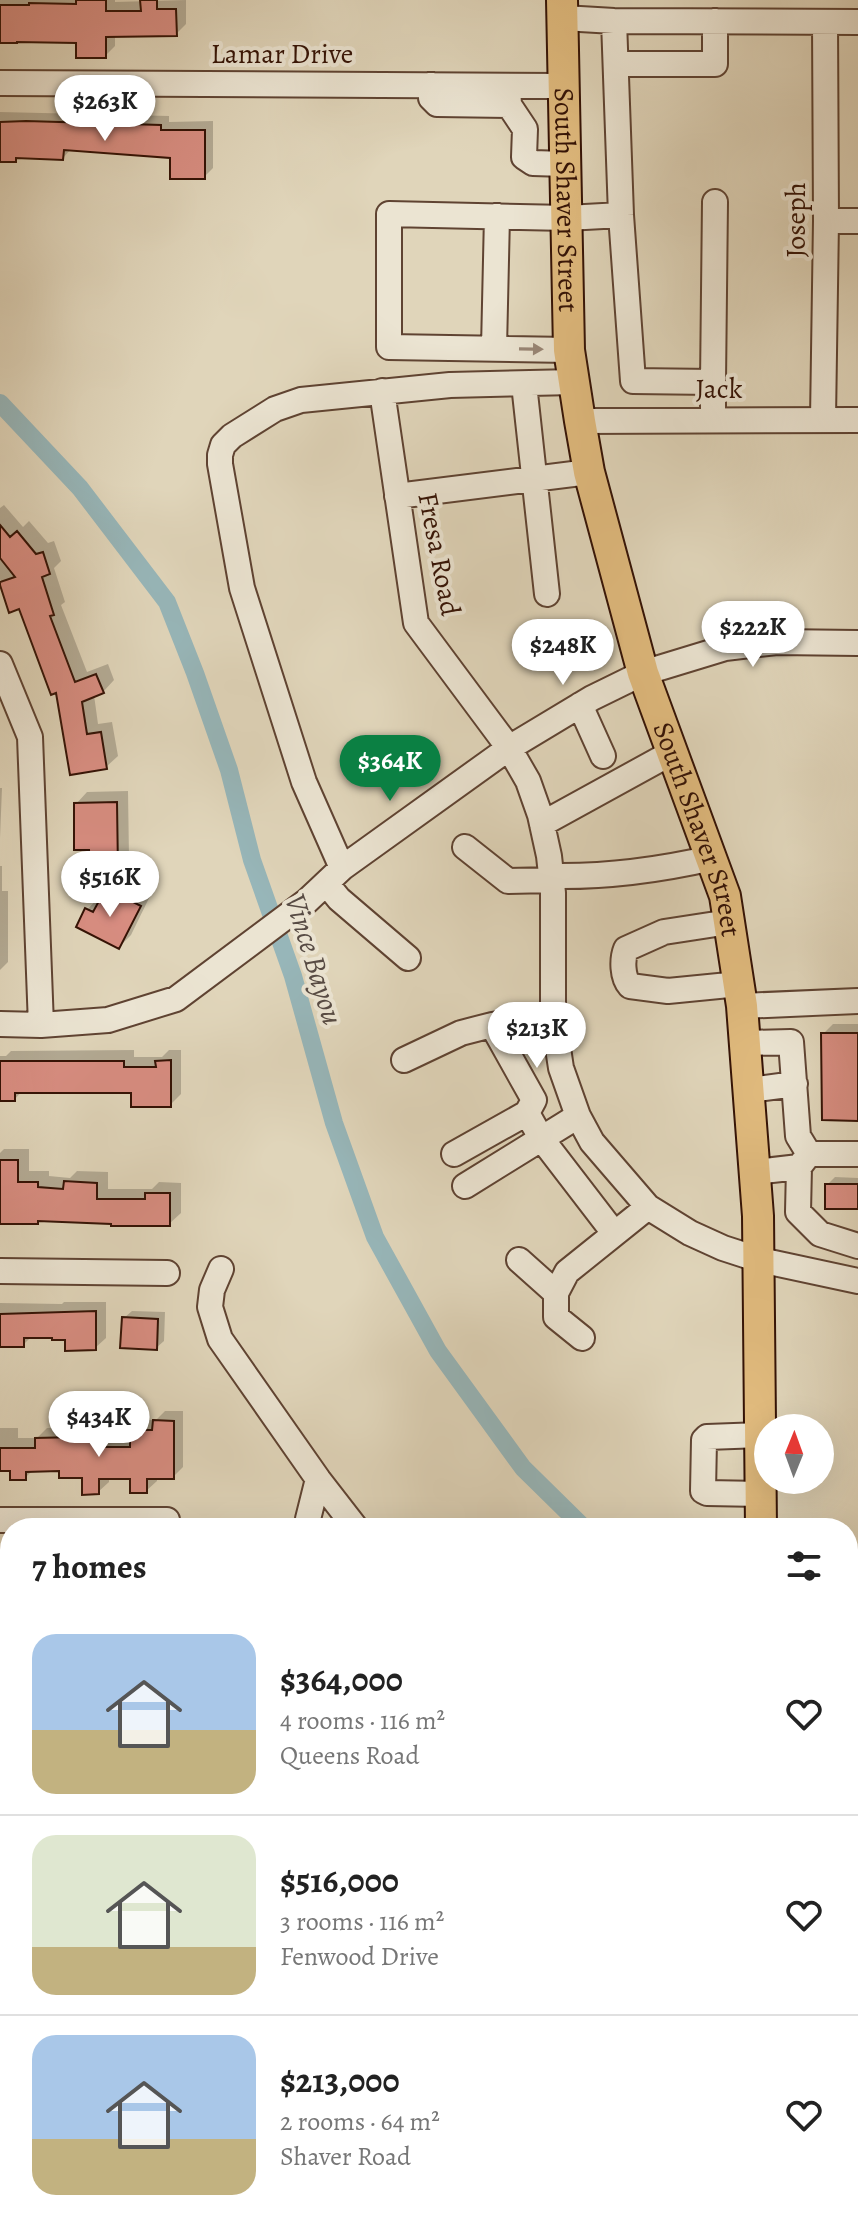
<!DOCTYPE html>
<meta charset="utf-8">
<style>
body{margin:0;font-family:Alegreya,serif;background:#f6f6f6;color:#222;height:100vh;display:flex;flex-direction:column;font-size:30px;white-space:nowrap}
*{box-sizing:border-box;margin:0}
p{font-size:26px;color:#767676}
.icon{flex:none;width:44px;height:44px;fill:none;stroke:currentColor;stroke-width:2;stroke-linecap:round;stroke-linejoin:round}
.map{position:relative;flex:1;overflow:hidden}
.drawer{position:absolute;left:0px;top:1518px;width:858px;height:712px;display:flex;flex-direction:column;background:#fff;border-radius:32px 32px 0 0;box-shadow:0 8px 32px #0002}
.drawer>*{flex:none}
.needle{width:52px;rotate:1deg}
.controls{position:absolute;left:754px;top:1414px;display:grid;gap:16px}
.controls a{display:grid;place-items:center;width:80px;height:80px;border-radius:50%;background:#fff;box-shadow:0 8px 32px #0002;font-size:40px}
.price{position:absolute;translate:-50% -68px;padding:0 18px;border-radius:28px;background:#fff;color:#222;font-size:26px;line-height:52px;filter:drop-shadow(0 2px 4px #0008)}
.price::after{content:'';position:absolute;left:50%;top:48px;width:24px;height:18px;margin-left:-12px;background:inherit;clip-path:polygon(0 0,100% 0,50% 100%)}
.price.selected{background:#0b8043;color:#fff}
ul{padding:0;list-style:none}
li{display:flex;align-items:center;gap:24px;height:200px;padding:0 32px}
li+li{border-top:2px solid #e0e0e0}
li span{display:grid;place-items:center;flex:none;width:224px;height:160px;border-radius:24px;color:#555}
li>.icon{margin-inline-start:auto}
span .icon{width:96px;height:96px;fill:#fffc;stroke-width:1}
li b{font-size:34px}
h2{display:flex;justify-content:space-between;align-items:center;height:96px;padding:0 32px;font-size:34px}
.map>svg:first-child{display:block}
.shadow{fill:#0003}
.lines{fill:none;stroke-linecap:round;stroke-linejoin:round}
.canal{stroke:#97b6b9;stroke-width:18}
.building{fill:#d88d81;stroke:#341205;stroke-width:2}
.minor-casing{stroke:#5f4332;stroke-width:28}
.major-casing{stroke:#341205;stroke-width:34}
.minor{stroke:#ebe4d2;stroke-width:24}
.major{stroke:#e0ba7d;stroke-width:30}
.oneway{fill:#998676}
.labels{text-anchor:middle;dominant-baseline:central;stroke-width:8;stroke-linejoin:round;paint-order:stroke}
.street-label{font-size:28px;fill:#341205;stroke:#ebe4d2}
.water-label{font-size:30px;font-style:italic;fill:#574b44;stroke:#ebe4d2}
</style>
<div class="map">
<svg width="858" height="2230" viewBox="0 0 858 2230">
<rect width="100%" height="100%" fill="#e0d5ba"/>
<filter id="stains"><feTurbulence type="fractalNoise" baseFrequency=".0025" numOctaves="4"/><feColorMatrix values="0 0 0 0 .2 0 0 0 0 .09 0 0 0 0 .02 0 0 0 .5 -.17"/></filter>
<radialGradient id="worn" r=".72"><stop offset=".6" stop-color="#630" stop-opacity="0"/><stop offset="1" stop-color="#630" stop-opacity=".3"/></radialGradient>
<!-- shadow -->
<path class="shadow" d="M 0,0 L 115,0 L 115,2 L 186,0 L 186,24 L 176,34 L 115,35 L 115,46 L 105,56 L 78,42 L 1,41 L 0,44 Z
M 0,112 L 169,116 L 169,122 L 213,121 L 213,168 L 204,177 L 172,156 L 71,149 L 63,158 L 20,156 L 16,160 L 0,160 Z
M 4,505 L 23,527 L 29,521 L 48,543 L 54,541 L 61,561 L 54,568 L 65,602 L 61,605 L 87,672 L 108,664 L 114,680 L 103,692 L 94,695 L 98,724 L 112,722 L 118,756 L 106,767 L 58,690 L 21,607 L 10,610 L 0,579 L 0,508 Z
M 0,788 L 2,788 L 0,838 Z
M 128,791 L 129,857 L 117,869 L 91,848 L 76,804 L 87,792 Z
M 0,866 L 2,866 L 2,891 L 8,891 L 8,962 L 0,970 Z
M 119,878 L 151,894 L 131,935 L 119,947 L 87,910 L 98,898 L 102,900 L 108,889 Z
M 833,1024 L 858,1024 L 858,1118 L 823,1034 Z
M 134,1050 L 134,1057 L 162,1057 L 169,1050 L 181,1050 L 181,1094 L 170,1105 L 133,1091 L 22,1091 L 15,1099 L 0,1099 L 0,1056 L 6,1056 L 11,1051 Z
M 4,1149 L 29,1149 L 29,1171 L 49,1171 L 49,1176 L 70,1178 L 77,1171 L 108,1172 L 108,1189 L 152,1189 L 159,1182 L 181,1183 L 181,1213 L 169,1224 L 40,1219 L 37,1222 L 0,1222 L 0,1153 Z
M 835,1177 L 858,1178 L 858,1207 L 827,1185 Z
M 64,1302 L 106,1302 L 106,1338 L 95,1348 L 67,1338 L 32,1336 L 23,1345 L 0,1338 L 0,1303 L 62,1304 Z
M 132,1311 L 165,1312 L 164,1341 L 156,1348 L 124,1318 Z
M 165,1411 L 183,1411 L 183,1467 L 173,1477 L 157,1477 L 157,1481 L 146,1491 L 132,1477 L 109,1477 L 109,1482 L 98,1492 L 84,1476 L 61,1469 L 33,1470 L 25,1478 L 12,1469 L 0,1469 L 0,1428 L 18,1428 L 18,1438 L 37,1438 L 47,1428 L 87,1428 L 87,1430 L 112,1430 L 112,1438 L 132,1437 L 132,1430 L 143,1420 L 156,1420 Z
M 0,1554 L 10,1554 L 10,1592 L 2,1601 L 0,1601 Z
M 1,1678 L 10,1678 L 10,1730 L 0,1730 Z
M 0,1781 L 5,1781 L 5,1793 L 10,1793 L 10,1888 L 0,1888 L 0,1858 L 2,1858 L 2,1841 L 0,1841 Z
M 0,1953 L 10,1953 L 10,1994 L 0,1995 Z
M 0,2066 L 10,2066 L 10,2115 L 6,2115 L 6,2141 L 10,2141 L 10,2220 L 70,2220 L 61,2230 L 0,2230 Z
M 314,2220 L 330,2220 L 336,2228 L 344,2230 L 314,2230 Z
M 345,2220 L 381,2220 L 387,2228 L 395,2230 L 346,2230 Z
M 397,2220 L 438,2220 L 444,2228 L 453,2230 L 396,2230 Z
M 453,2220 L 489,2220 L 494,2227 L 502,2230 L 454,2230 Z
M 506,2220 L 542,2220 L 548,2228 L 557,2230 L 504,2230 Z"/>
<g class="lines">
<!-- canal -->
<path class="canal" d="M 0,403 L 80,488 L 167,602 L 195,673 L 229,770 L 252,860 L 293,976 L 334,1123 L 375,1237 L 438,1351 L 523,1468 L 584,1528
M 848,1605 L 858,1609"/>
</g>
<!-- building -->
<path class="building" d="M 76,0 L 106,0 L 106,11 L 141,11 L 140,0 L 157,0 L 157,9 L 176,9 L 177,36 L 106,37 L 106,58 L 76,58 L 76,43 L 17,42 L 17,43 L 0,43 L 0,5 L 29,5 L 29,3 L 76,4 Z
M 26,121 L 161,125 L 161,130 L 205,130 L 205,179 L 170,179 L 170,158 L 64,150 L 63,160 L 16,158 L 16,162 L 0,162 L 0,122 Z
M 0,525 L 10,537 L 17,531 L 36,554 L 43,552 L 50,574 L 42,577 L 54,615 L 50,616 L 75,682 L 96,674 L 104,693 L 82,702 L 87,734 L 101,732 L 107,769 L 70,775 L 56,693 L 51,695 L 19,609 L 9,613 L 0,585 L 0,582 L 15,577 L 0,558 Z
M 117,802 L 118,871 L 90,871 L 89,850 L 74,850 L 74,803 Z
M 106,888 L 141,906 L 119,949 L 76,927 L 85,908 L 93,912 Z
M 821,1033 L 858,1033 L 858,1121 L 822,1120 Z
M 171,1060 L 171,1107 L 131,1107 L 131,1093 L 15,1093 L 15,1101 L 0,1101 L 0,1061 L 124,1061 L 124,1067 L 156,1067 L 155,1061 Z
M 0,1160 L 18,1160 L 18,1182 L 38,1182 L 38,1187 L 63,1189 L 64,1181 L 97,1183 L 97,1199 L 145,1199 L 145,1193 L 170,1193 L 170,1226 L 111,1226 L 111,1224 L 38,1221 L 38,1224 L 0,1224 Z
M 825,1184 L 858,1184 L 858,1209 L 825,1209 Z
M 96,1311 L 96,1350 L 65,1351 L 65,1340 L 52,1340 L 52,1338 L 24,1338 L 24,1347 L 0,1347 L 0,1314 Z
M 122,1317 L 158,1319 L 157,1350 L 120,1348 Z
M 153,1420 L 174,1421 L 174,1479 L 147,1479 L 147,1493 L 130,1493 L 130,1479 L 99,1479 L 99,1494 L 82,1495 L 82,1478 L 59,1478 L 59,1471 L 26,1472 L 26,1480 L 10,1480 L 10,1471 L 0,1471 L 0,1448 L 35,1448 L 35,1438 L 77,1437 L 77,1440 L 103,1440 L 102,1447 L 130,1447 L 130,1430 L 152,1430 Z"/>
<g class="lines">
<!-- minor casing -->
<g class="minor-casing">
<path id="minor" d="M 563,18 L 614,21 L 858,22
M 614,21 L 621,215 L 633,381 L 713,382 L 713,419
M 616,64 L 715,64 L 715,21
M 0,83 L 563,86
M 431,85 L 431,98 L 437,104 L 509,105
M 508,86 L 509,105 L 525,129 L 524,157 L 533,163 L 565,164
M 826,221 L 858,221
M 494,348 L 497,216
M 569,350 L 389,347 L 389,214 L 567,218 L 621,215
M 713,382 L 715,202
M 524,384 L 547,594
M 382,391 L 416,623 L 509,748 L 528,781 L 540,815 L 549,856 L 553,893 L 553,1015 L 561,1068 L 578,1116 L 592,1142 L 648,1207 L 690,1233 L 723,1248 L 760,1260 L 858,1281
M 823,419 L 826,221 L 825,22
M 580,421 L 858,420
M 397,496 L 589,472
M 0,664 L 30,737 L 41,1025
M 580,705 L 603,756
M 542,824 L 673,752
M 465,847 L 508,881 L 552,880
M 342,868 L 304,782 L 242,588 L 220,464 L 220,455 L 223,445 L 232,436 L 275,409 L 301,400 L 450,385 L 574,382
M 552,876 C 605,877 659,870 712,858
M 326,883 L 339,899 L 408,958
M 729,922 L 664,932 L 626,949 C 622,959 622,977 630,986 L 668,991 L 739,984
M 742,1006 L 858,1001
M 0,1024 L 41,1025 L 108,1020 L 176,999 L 307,901 L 342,868 L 509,748 L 592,698 L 643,673 L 725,648 L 777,642 L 858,643
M 492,1025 L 534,1100 L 527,1113 L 541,1138 L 614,1233
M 745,1043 L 791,1042 L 798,1136 L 809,1154
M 404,1060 L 461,1033 L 492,1025 L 553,1015
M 749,1090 L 795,1084
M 454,1154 L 527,1113
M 858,1154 L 809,1154 L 799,1167 L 798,1212 L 820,1234 L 858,1246
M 755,1172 L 799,1167
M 465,1186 L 578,1116
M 519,1260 L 556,1293
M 221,1269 L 212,1290 L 210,1307 L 220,1339 L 318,1479 L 308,1519 L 308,1528
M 0,1271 L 167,1273
M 582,1338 L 556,1317 L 556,1293 L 567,1272 L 648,1207
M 761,1435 L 707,1437 L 704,1440 L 703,1491 L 707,1493 L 761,1494
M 318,1479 L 356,1528
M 0,1520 L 167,1520
M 0,1773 L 10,1773
M 848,1782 L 858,1782
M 848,1864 L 858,1864
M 0,1916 L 10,1916
M 848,1961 L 858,1961
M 848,2215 L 858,2220
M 225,2220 L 225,2230
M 276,2220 L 276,2230
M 329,2220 L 329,2230
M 437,2220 L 437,2230
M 380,2230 L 380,2220
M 488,2230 L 489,2220
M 541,2230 L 541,2220
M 598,2230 L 598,2220"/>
</g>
<!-- major casing -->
<g class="major-casing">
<g id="major">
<path id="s1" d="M 562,0 L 569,350 L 580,421 L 589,472 L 643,673 L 725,896 L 742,1006 L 758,1216 L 761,1528"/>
<path d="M 759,2230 L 759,2220"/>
</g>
</g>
<!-- minor -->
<use href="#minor" class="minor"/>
<!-- major -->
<use href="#major" class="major"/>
</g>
<!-- one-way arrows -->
<defs><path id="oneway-solid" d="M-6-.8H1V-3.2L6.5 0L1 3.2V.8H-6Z" transform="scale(2)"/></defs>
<use class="oneway" href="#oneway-solid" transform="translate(531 349) rotate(1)"/>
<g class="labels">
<!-- street labels -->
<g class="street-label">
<text x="282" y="54">Lamar Drive</text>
<text stroke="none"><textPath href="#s1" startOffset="200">South Shaver Street</textPath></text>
<text transform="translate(796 220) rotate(-90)">Joseph</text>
<text x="719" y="389">Jack</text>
<text transform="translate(439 554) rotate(79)">Fresa Road</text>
<text stroke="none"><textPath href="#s1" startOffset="848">South Shaver Street</textPath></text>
</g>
<!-- water labels -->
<g class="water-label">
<text transform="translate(314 959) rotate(73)">Vince Bayou</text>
</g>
</g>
<rect width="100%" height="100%" filter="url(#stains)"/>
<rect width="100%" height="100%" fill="url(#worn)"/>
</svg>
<div class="controls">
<a><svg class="needle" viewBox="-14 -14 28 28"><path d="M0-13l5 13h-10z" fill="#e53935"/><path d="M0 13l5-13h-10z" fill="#767676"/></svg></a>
</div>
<b class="price" style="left:105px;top:143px">$263K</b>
<b class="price" style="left:753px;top:669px">$222K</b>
<b class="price" style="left:563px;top:687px">$248K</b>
<b class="price selected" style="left:390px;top:803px">$364K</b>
<b class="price" style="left:110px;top:919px">$516K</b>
<b class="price" style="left:537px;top:1070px">$213K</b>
<b class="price" style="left:99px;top:1459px">$434K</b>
<section class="drawer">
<h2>7 homes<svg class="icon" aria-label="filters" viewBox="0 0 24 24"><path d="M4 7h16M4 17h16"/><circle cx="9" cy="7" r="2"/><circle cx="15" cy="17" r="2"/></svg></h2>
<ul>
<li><span style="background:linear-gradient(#a9c7e8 60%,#c2b280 0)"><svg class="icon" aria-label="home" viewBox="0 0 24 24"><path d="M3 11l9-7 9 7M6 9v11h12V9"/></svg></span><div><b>$364,000</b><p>4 rooms · 116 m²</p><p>Queens Road</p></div><svg class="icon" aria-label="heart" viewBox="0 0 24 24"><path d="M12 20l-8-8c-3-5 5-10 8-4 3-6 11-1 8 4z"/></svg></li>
<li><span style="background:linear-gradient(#dfe7d0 70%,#c2b280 0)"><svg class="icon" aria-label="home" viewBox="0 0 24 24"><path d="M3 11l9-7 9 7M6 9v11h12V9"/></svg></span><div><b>$516,000</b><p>3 rooms · 116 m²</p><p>Fenwood Drive</p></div><svg class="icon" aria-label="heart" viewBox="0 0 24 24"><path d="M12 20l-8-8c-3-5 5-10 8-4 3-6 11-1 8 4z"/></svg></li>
<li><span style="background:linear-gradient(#a9c7e8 65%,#c2b280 0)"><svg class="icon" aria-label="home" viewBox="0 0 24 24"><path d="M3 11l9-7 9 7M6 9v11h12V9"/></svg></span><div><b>$213,000</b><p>2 rooms · 64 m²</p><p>Shaver Road</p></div><svg class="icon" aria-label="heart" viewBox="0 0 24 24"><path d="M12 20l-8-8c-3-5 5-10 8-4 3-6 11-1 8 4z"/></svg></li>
</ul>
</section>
</div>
